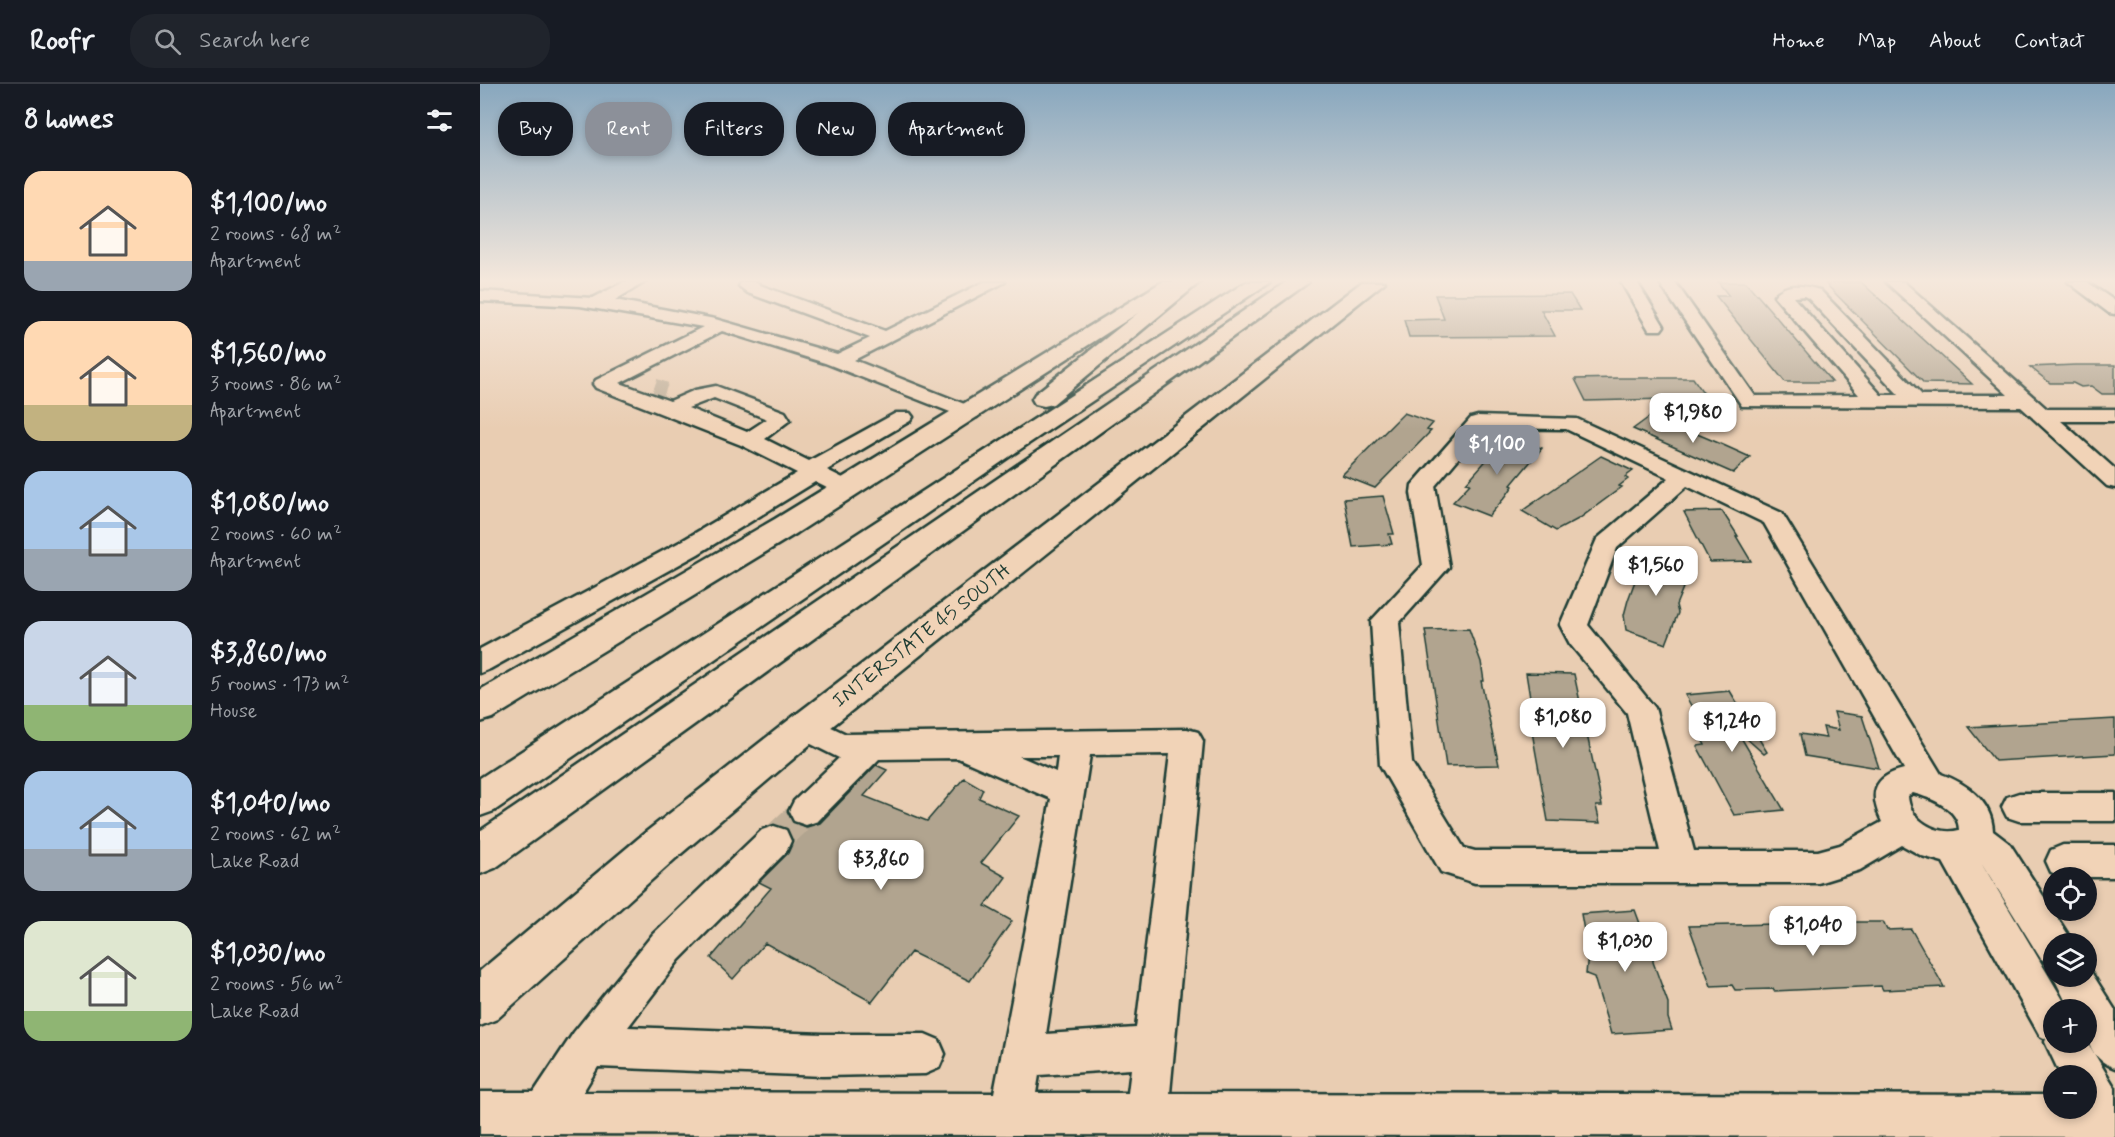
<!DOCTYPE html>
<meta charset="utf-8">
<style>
body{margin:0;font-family:Mynerve,sans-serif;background:#20242c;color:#f1f3f6;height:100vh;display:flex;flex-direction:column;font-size:22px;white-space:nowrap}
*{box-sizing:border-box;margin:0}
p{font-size:20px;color:#9ea1a6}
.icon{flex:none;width:33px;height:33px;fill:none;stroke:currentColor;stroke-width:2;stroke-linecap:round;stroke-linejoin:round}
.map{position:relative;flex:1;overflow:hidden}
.panel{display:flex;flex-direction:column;background:#171b24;width:480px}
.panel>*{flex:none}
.banner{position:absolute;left:18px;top:18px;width:570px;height:54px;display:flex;gap:12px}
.fabs{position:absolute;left:1563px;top:783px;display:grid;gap:12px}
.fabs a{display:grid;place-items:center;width:54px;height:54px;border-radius:50%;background:#171b24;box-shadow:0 3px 9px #0003;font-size:30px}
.price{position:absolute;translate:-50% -51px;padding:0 14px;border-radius:12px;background:#fff;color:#222;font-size:20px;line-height:39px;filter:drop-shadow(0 2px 3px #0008)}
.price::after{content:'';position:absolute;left:50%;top:36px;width:18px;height:14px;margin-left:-9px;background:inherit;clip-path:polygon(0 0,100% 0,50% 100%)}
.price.active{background:#8c9099;color:#fff}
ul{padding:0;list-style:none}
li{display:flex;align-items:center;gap:18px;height:150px;padding:0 24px}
li span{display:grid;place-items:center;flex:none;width:168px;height:120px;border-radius:18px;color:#555}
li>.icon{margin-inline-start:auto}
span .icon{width:72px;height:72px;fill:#fffc;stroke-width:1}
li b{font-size:26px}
h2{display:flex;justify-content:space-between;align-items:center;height:72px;padding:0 24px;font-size:26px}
.pill{padding:0 21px;border-radius:24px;background:#171b24;box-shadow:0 3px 9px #0003;font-size:21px;line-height:54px}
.pill.active{background:#8c9099;color:#fff}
header{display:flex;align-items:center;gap:36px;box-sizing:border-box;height:84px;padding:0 30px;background:#171b24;border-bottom:2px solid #363941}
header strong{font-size:28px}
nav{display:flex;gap:33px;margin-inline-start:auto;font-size:21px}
.search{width:420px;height:54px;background:#20242c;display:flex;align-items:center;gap:15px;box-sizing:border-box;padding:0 21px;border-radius:24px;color:#9ea1a6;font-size:22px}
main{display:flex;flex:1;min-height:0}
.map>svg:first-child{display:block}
.building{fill:#b1a48f;stroke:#1f3d34;stroke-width:1.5}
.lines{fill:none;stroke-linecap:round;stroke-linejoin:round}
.minor-tunnel-far1{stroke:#c1b099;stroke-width:19;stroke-dasharray:19 10;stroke-linecap:butt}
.minor-tunnel{stroke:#c1b099;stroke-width:31;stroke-dasharray:31 15;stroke-linecap:butt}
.minor-casing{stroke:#1f3d34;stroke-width:5}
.major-casing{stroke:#1f3d34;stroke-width:5}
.highway-casing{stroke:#1f3d34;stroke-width:5}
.minor{fill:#f1d3b7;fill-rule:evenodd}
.major{fill:#f1d3b7;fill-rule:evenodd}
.highway{fill:#f1d3b7;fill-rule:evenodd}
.labels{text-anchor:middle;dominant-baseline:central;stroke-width:6;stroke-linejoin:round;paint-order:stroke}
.street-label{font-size:20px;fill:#1f3d34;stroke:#f1d3b7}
</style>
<header>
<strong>Roofr</strong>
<div class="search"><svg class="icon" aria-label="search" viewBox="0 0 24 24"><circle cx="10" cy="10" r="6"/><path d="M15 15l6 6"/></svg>Search here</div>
<nav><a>Home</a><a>Map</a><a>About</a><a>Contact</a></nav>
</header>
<main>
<section class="panel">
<h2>8 homes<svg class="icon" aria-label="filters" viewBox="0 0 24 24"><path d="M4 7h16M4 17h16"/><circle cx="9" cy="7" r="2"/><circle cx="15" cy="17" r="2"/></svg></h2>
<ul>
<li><span style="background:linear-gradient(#ffd9b3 75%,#9aa5b1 0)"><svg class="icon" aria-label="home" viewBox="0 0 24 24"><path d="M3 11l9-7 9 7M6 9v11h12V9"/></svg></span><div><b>$1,100/mo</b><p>2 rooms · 68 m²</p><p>Apartment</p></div></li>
<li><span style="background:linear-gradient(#ffd9b3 70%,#c2b280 0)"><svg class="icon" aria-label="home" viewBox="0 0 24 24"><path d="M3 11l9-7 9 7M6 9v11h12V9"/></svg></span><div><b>$1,560/mo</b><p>3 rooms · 86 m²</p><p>Apartment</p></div></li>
<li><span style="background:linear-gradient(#a9c7e8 65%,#9aa5b1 0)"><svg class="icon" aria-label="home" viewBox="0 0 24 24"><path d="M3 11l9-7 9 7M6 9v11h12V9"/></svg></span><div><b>$1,080/mo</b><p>2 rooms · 60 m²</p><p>Apartment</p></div></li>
<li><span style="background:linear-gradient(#c9d6e8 70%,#8fb573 0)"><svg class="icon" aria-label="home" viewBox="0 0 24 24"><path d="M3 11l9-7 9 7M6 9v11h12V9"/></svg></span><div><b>$3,860/mo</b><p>5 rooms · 173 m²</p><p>House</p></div></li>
<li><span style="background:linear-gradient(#a9c7e8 65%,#9aa5b1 0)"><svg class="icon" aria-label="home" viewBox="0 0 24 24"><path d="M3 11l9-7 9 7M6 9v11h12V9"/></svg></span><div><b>$1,040/mo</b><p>2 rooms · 62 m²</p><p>Lake Road</p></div></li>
<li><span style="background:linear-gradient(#dfe7d0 75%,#8fb573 0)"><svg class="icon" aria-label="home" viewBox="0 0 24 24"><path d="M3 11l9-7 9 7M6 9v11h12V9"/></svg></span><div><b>$1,030/mo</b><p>2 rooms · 56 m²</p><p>Lake Road</p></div></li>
</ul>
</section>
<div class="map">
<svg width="1635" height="1053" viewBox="0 0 1635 1053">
<rect width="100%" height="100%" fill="#e9cdb2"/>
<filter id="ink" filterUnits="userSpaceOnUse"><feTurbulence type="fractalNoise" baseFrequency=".0167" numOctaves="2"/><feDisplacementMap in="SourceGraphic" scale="12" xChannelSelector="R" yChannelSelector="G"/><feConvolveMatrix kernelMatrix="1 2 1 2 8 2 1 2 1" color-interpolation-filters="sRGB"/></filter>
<g filter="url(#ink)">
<!-- building -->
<path class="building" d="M 1238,198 L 1266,198 L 1352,298 L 1305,298 L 1236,212 L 1249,212 Z
M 1344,198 L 1381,198 L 1492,300 L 1444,299 Z
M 1090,210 L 1100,226 L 1061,226 L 1075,252 L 929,253 L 924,236 L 964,235 L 955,211 Z
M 1595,281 L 1635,281 L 1635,310 L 1622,310 L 1611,302 L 1601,303 L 1593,299 L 1570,299 L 1550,283 Z
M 1138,294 L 1213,294 L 1227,314 L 1106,317 L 1095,295 Z
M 924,329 L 953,339 L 947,346 L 951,347 L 895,404 L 862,391 Z
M 1172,331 L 1241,360 L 1270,373 L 1253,389 L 1153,345 Z
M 1028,352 L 1062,364 L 1031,401 L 1033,402 L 1026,412 L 1009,432 L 973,418 L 990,400 L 986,399 Z
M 1121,372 L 1153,387 L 1145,393 L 1148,395 L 1139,402 L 1142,403 L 1100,434 L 1076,447 L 1042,427 Z
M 903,412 L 914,450 L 909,450 L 912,460 L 873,463 L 864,415 Z
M 1242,427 L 1258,452 L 1256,452 L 1271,477 L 1230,478 L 1204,428 Z
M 1166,467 L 1207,481 L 1209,489 L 1196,521 L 1198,529 L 1186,560 L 1146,546 L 1144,531 L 1148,516 Z
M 989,545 L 1001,578 L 1004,597 L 1001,597 L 1019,681 L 966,682 L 945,546 Z
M 1046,589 L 1094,590 L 1117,697 L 1122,722 L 1116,722 L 1120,739 L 1068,737 L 1047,620 L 1051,620 Z
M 1250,607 L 1287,668 L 1284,670 L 1256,645 L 1304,726 L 1254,731 L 1217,662 L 1225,661 L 1213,640 L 1221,639 L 1205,611 Z
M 1354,628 L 1382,632 L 1399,684 L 1325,672 L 1320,650 L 1346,654 L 1343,643 L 1359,646 Z
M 1635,635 L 1635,670 L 1515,677 L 1488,643 Z
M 396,681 L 407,686 L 384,712 L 447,737 L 484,694 L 503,705 L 499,714 L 539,732 L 501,779 L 526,793 L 505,822 L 532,837 L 490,897 L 431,868 L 392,918 L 285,859 L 253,895 L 231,874 L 291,804 L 279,798 L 308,769 L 313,758 L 309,748 L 317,740 L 327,743 L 340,739 Z
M 1155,826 L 1165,853 L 1174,855 L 1173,878 L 1188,919 L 1188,934 L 1192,946 L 1131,950 L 1114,893 L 1106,890 L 1108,869 L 1101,830 Z
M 1377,838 L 1403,838 L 1407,846 L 1431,845 L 1464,903 L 1403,906 L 1401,902 L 1294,907 L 1293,905 L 1255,906 L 1252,901 L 1231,902 L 1209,842 Z"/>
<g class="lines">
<!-- minor-tunnel-far1 -->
<path class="minor-tunnel-far1" d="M 174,304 L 185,308"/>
<!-- minor-tunnel -->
<path class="minor-tunnel" d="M 294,757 L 326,727"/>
<!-- minor casing -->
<g class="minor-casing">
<path id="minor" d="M 144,198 L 165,198 L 135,216 L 235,235 L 357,270 L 390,254 L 268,209 L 259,202 L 261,198 L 277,198 L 280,201 L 405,247 L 504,198 L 525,198 L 374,276 L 497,325 L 500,329 L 497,333 L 483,333 L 345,279 L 242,247 L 140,299 L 190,317 L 215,306 L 236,302 L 305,328 L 310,336 L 285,355 L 329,377 L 416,329 L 430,329 L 433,333 L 430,337 L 347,386 L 375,400 L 379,405 L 375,410 L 359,410 L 335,398 L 218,470 L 10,585 L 0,589 L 0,565 L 200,458 L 317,389 L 261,361 L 116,304 L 113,300 L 116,296 L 223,243 L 100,222 L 0,217 L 0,207 L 113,214 ZM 234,314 L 287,335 L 267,348 L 208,324 Z
M 1141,198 L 1157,198 L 1184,242 L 1181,246 L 1169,246 Z
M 1179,198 L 1195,198 L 1275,312 L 1379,311 L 1294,212 C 1306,197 1324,202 1340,206 L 1442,311 L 1528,311 L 1406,198 L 1424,198 L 1567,325 L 1635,325 L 1635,337 L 1581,337 L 1635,385 L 1635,404 L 1627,402 L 1541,323 L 1262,322 ZM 1324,212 L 1328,214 L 1419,311 L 1401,311 L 1313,213 Z
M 1588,198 L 1607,198 L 1635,217 L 1635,230 L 1629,229 Z
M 998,332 L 1097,335 L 1302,429 L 1461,690 C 1486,699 1512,717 1513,747 L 1530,760 L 1587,849 L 1592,860 L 1574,860 L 1574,880 L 1561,875 L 1501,778 L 1589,926 L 1574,926 L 1574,958 L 1606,958 L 1606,956 L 1635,1004 L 1635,1053 L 0,1050 L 0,1008 L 54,1008 L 94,948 L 173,850 L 282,746 L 294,742 L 306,746 L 311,757 L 306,768 L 199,876 L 148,943 L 343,950 L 445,950 L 459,956 L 465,970 L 459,984 L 445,990 L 343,992 L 118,983 L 103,1008 L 514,1009 L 571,715 L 478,674 L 399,675 L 338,737 L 326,741 L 314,737 L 309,727 L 314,717 L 359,674 L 315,652 L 311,643 L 315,634 L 326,631 L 366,650 L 707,645 L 718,648 L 723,657 L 690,1009 L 1574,1011 L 1574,1024 L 1606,1024 L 1606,992 L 1581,992 L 1565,958 L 1566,955 L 1560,952 L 1463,778 L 1442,772 L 1422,761 L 1380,786 L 1338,799 L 995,799 L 961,788 L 900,681 L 891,537 L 943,481 L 931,409 L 932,401 L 991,334 ZM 1004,344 L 1086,345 L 1189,394 L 1117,455 L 1080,541 L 1090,560 L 1147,629 L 1180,767 L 995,767 L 984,764 L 932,679 L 919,539 L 969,483 L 955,402 ZM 1207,402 L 1284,439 L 1424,685 C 1392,693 1389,710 1402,738 L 1360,761 L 1338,767 L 1214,767 L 1175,624 L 1108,541 L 1137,464 ZM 690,670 L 656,944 L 566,950 L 610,671 ZM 539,672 L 578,672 L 576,688 ZM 1433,709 C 1451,714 1479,724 1479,746 C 1457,752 1429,736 1428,712 ZM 651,985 L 648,1009 L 556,1009 L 559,991 Z
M 1539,709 L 1635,709 L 1635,737 L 1539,737 L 1527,733 L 1522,723 L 1527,713 Z
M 1583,761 L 1635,761 L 1635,793 L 1583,793 L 1571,788 L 1566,777 L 1571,766 Z
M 1606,880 L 1635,926 L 1635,984 C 1607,973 1606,953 1606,926 L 1590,926 L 1573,892 L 1606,892 Z"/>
</g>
<!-- major casing -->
<g class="major-casing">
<path id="major" d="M 682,198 L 706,198 L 317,449 L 13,634 L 0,638 L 0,606 L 295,435 Z
M 882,198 L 905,198 L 340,652 L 196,774 L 17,935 L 0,942 L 0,887 L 166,748 L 314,632 Z"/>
</g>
<!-- highway casing -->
<g class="highway-casing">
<path id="highway" d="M 697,198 L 720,198 L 573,320 L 564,322 L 555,320 L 552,315 L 555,310 Z
M 766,198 L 790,198 L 542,364 L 14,727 L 0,732 L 0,694 Z
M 806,198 L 829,198 L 15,784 L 0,790 L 0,747 Z"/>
</g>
<!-- minor -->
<use href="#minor" class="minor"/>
<!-- major -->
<use href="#major" class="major"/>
<!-- highway -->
<use href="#highway" class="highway"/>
</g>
</g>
<!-- sky -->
<linearGradient id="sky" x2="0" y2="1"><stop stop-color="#88a7be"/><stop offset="0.57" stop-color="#f5e8dc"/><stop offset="1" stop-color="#f5e8dc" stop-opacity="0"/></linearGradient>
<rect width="1635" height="345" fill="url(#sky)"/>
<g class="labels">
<!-- street labels -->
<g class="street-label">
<text transform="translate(442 552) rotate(-38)">INTERSTATE 45 SOUTH</text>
</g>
</g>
</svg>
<div class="fabs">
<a><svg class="icon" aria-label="locate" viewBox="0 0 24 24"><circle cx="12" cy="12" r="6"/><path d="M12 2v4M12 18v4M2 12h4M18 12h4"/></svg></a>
<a><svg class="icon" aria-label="layers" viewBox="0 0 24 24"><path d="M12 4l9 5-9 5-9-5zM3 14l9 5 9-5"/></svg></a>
<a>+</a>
<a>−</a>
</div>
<b class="price" style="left:1213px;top:360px">$1,980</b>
<b class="price active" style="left:1017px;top:392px">$1,100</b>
<b class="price" style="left:1176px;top:513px">$1,560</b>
<b class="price" style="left:1083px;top:665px">$1,080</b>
<b class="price" style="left:1252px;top:669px">$1,240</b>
<b class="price" style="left:401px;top:807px">$3,860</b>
<b class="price" style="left:1333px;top:873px">$1,040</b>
<b class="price" style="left:1145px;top:889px">$1,030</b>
<div class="banner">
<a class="pill">Buy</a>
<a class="pill active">Rent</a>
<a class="pill">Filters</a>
<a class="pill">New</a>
<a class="pill">Apartment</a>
</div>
</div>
</main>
